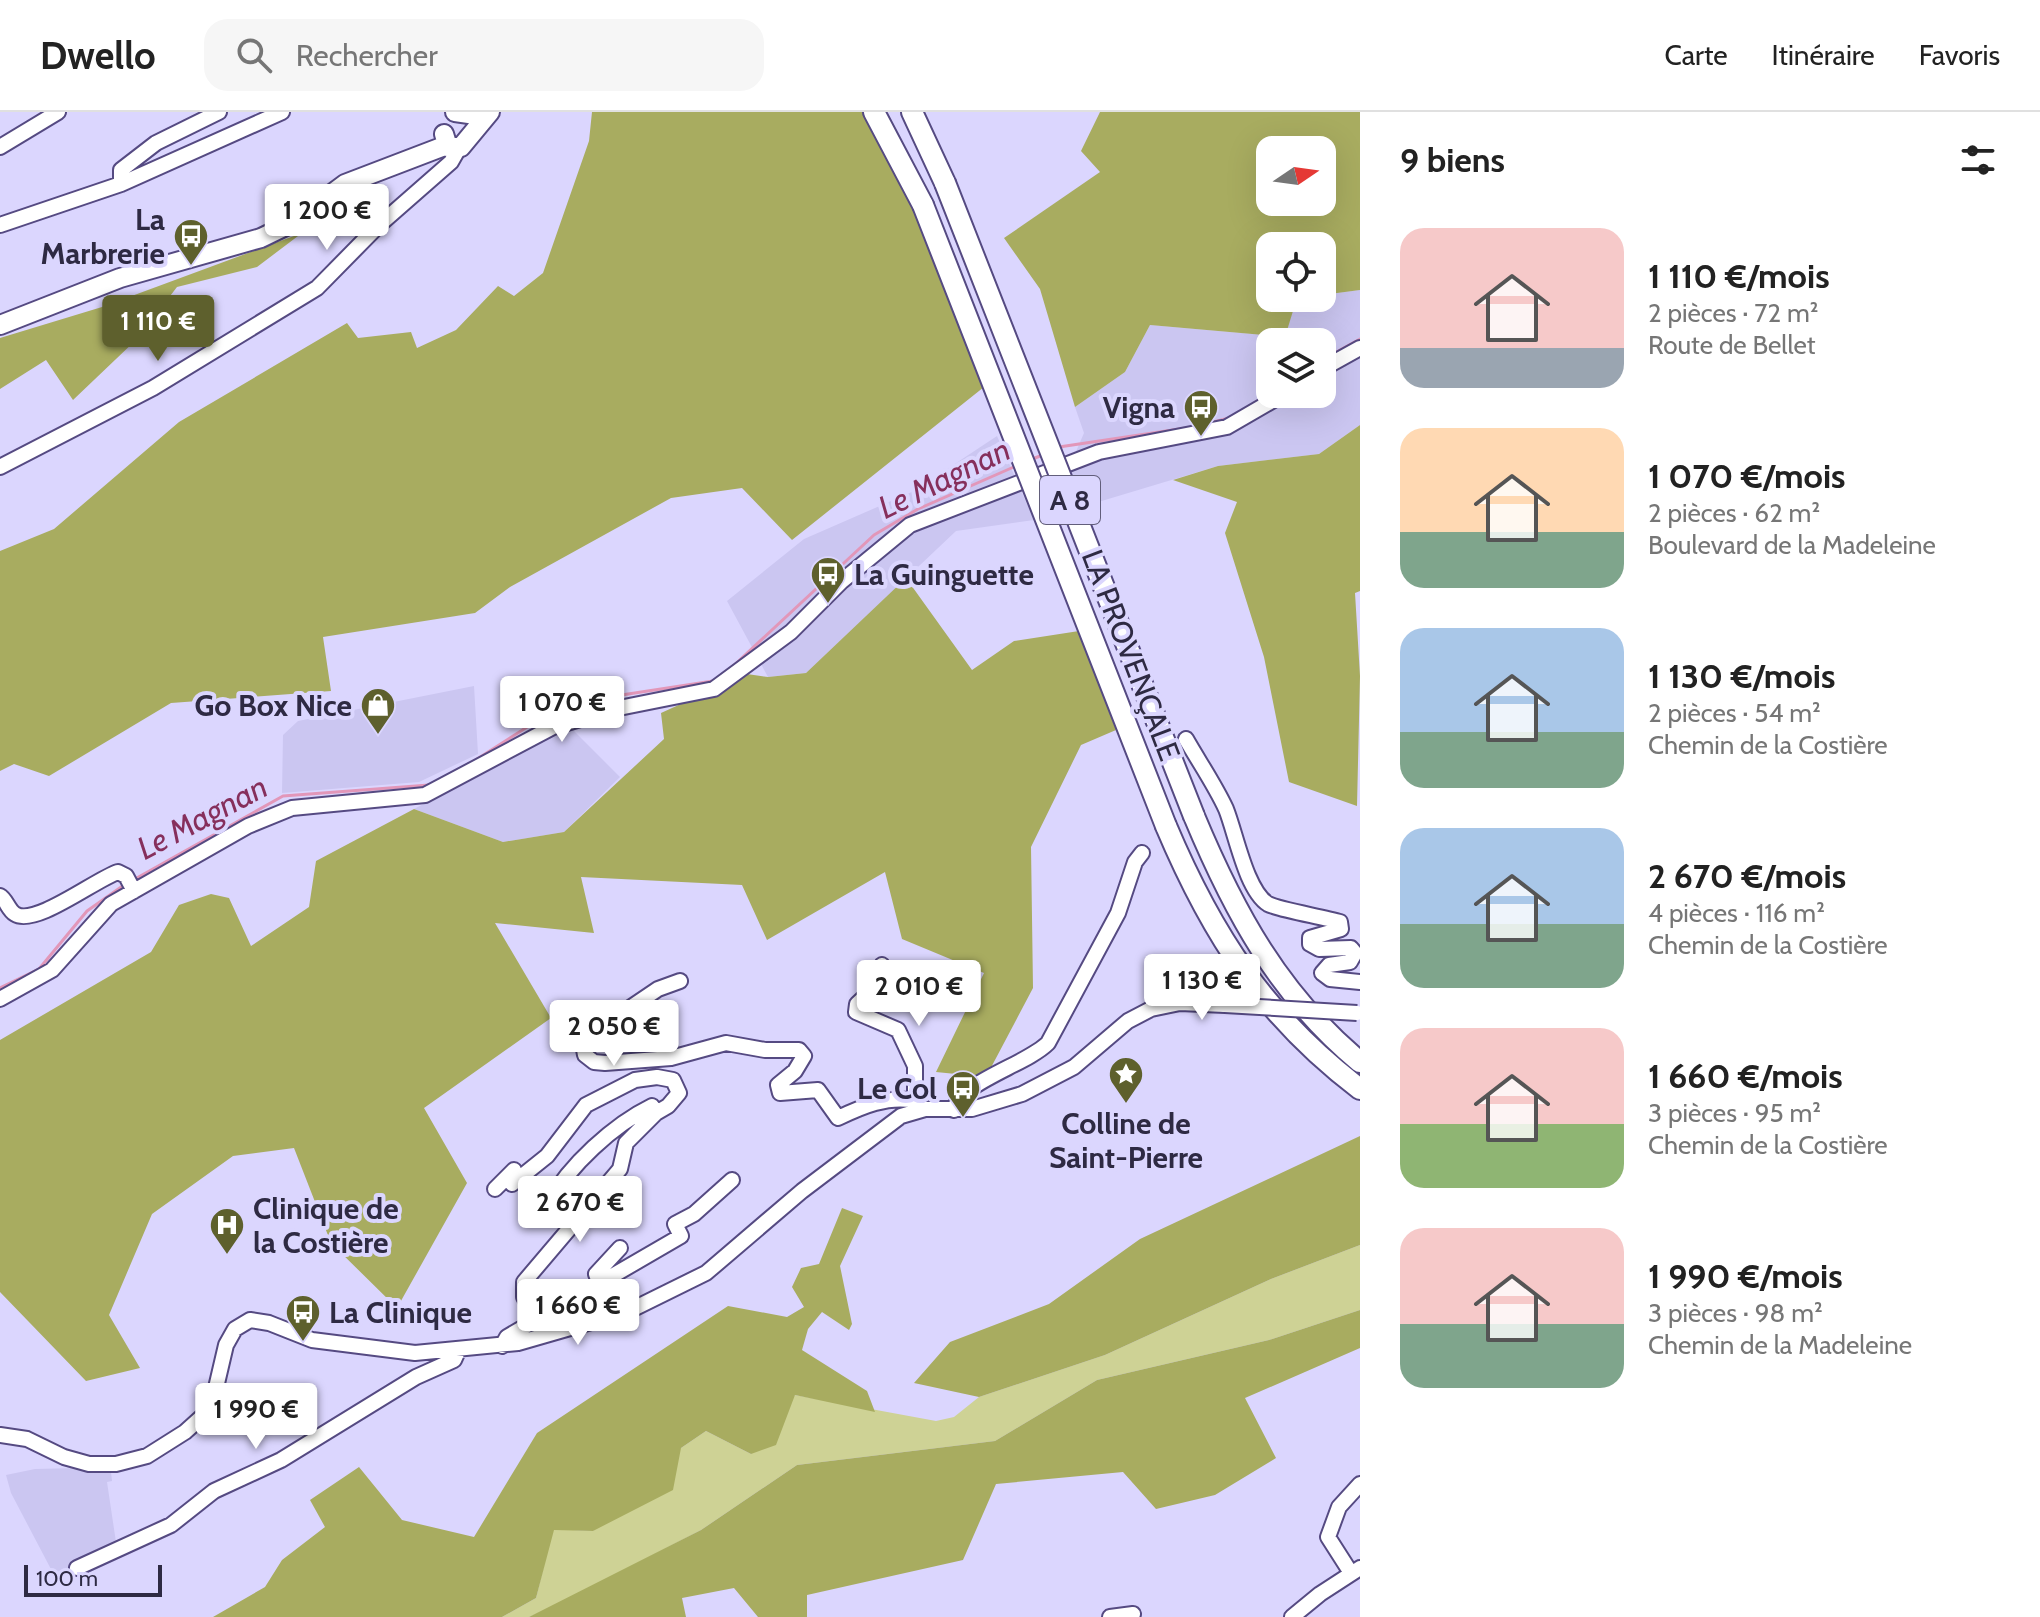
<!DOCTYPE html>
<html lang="fr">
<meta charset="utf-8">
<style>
body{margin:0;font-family:Cabin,sans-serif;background:#f6f6f6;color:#222;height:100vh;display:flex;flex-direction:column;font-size:30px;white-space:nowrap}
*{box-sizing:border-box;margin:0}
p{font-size:26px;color:#767676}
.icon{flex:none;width:44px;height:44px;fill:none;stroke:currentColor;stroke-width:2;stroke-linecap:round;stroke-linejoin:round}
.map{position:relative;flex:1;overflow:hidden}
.sheet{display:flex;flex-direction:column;background:#fff;width:680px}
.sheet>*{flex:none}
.needle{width:52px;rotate:77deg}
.buttons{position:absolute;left:1256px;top:24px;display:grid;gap:16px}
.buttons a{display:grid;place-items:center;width:80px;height:80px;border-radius:16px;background:#fff;box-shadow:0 8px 32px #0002;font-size:40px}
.scale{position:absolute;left:24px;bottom:20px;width:138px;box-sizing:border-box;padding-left:8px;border:4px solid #2e2a43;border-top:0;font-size:22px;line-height:28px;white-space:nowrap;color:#2e2a43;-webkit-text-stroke:6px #dbd6fe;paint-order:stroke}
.price{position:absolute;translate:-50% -68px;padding:0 18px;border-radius:8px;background:#fff;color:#222;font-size:26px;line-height:52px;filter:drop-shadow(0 2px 4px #0008)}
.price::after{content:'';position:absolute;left:50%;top:48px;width:24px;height:18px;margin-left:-12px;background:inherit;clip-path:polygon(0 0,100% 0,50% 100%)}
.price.selected{background:#5e602d;color:#fff}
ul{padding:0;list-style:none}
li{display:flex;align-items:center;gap:24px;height:200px;padding:0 40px}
li span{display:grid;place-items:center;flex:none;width:224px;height:160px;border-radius:24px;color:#555}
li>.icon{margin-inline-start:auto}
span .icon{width:96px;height:96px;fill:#fffc;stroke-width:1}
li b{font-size:34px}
h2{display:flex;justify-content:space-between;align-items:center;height:96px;padding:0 40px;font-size:34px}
header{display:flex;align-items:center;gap:48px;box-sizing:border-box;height:112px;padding:0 40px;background:#fff;border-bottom:2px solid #e0e0e0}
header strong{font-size:38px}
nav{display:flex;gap:44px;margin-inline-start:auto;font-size:28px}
.search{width:560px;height:72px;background:#f6f6f6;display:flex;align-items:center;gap:20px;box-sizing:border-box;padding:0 28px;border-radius:24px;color:#767676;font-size:30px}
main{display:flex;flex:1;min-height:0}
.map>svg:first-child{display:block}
.built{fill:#cbc6f1;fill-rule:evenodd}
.green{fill:#ced295}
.forest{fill:#a8ac60;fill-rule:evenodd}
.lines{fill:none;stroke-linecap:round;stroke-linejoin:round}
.stream{stroke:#e297b9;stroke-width:3}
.minor-casing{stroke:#554a82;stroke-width:18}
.major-casing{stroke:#554a82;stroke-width:22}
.highway-casing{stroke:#554a82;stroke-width:24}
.minor{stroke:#fff;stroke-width:14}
.major{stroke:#fff;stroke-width:18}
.highway{stroke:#fff;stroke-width:20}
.minor-bridge-casing{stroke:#554a82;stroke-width:18;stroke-linecap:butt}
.highway-bridge-casing{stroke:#554a82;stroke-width:24;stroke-linecap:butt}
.minor-bridge{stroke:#fff;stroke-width:14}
.highway-bridge{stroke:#fff;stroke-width:20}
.labels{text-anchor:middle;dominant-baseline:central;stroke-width:8;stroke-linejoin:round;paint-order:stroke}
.shield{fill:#dbd6fe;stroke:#625e7b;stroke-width:2}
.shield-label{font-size:28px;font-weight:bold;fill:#2e2a43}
.poi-label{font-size:30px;font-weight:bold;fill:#2e2a43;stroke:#dbd6fe;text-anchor:end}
.street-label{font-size:30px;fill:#2e2a43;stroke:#dbd6fe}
.water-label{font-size:32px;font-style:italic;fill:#862f5c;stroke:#dbd6fe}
</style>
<header>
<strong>Dwello</strong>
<div class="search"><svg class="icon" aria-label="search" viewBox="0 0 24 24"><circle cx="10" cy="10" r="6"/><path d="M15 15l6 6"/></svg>Rechercher</div>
<nav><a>Carte</a><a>Itinéraire</a><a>Favoris</a></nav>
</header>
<main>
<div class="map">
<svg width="1360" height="1505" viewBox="0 0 1360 1505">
<rect width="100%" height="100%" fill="#dbd6fe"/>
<!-- built -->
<path class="built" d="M 1360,178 L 1360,313 L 1319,342 L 1218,354 L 1085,394 L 1068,358 L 1084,321 L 1075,295 L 1125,260 L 1150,213 L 1285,225 L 1296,186 L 1322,186 L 1322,183 ZM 1270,230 L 1322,230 L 1322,282 L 1270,282 Z
M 997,324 L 1034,408 L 956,419 L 806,561 L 768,565 L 727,489 L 804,427 L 914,379 Z
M 474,574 L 478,642 L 419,670 L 282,681 L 283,623 L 298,609 Z
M 570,615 L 620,665 L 564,720 L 503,730 L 414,697 Z
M 77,1356 L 111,1360 L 112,1369 L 107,1370 L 117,1437 L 80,1451 L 75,1448 L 67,1457 L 53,1461 L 11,1381 L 6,1363 L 35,1357 Z"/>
<!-- green -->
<path class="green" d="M 1360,1133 L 1360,1198 L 1269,1228 L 1097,1268 L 995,1329 L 797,1353 L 701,1418 L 547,1498 L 529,1505 L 502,1505 L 536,1486 L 553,1417 L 593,1419 L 681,1336 L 706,1319 L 751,1342 L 795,1283 L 936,1309 L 954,1305 L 979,1285 L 1105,1243 L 1271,1167 Z"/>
<!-- forest -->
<path class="forest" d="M 592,0 L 862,0 C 919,81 948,184 984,275 L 792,428 L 742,376 L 671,386 L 510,475 L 475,501 L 323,525 L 331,579 L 171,591 L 49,664 L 14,652 L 0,659 L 0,439 L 54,417 L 179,310 L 347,211 L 358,226 L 411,220 L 417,236 L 456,218 L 498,174 L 514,184 L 543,161 L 589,29 Z
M 1100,0 L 1360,0 L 1360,178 L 1322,183 L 1322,134 L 1270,134 L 1270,186 L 1297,186 L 1285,225 L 1150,213 L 1125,260 L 1075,295 L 1040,177 L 1004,126 L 1100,60 L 1081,39 ZM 1270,38 L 1322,38 L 1322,90 L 1270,90 Z
M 302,121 L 257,155 L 177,175 L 137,227 L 73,288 L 46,248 L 0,277 L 0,226 L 102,195 Z
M 1360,313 L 1360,479 L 1355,481 L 1360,564 L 1357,694 L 1289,670 L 1264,545 L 1225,421 L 1237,390 L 1173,368 L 1218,354 L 1319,342 Z
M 906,466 L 972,558 L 1014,529 L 1079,519 L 1116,618 L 1081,633 L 1031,735 L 1033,876 L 986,965 L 936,960 L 984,861 L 902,827 L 885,760 L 767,828 L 742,773 L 581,765 L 594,821 L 495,811 L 551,906 L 424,996 L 467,1071 L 397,1196 L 331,1131 L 294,1036 L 233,1044 L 152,1102 L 109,1203 L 140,1256 L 86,1269 L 0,1180 L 0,928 L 151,840 L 179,793 L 211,782 L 229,786 L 251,834 L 309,795 L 316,749 L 414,697 L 503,730 L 564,720 L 664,627 L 661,601 L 747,562 L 768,565 L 806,561 Z
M 1360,1024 L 1360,1133 L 1271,1167 L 1105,1243 L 979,1285 L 914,1271 L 950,1230 L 1049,1192 L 1140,1127 Z
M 842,1096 L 863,1104 L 840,1154 L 852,1212 L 849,1218 L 822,1200 L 808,1217 L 802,1238 L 867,1279 L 875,1300 L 795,1283 L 776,1333 L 751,1342 L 706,1319 L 681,1336 L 673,1378 L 593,1419 L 554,1418 L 536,1486 L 502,1505 L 213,1505 L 265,1475 L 282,1448 L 325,1415 L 310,1388 L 359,1355 L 402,1408 L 474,1425 L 537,1321 L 728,1194 L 787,1205 L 804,1195 L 792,1175 L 801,1156 L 819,1152 Z
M 1360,1198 L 1360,1236 L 1245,1286 L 1276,1346 L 1215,1383 L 1156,1397 L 1123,1360 L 996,1372 L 963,1448 L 807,1483 L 807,1505 L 758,1505 L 734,1476 L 682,1486 L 686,1505 L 529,1505 L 701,1418 L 797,1353 L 995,1329 L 1097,1268 L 1269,1228 Z"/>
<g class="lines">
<!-- stream -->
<path class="stream" d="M 1322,248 L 1360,227
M 1253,292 L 1270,281
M 1198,314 L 1229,306
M 1059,335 L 1186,316
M 1030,348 L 1045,342
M 729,558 L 874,423 L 918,397 L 1016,354
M 474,649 L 535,610 L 576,590 L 713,569
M 135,767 L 283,684 L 429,673
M 0,876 L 39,857 L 87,799 L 124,773"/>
<!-- minor casing -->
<g class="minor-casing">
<path id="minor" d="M 0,35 L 58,0
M 121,72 L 121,58 L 156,31 L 219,0
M 0,113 L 121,72 L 282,0
M 1322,257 L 1360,236
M 0,355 L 153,276 L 317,176 L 378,114 L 451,50 L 459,36
M 1186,627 C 1199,650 1215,673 1226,697 C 1236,722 1246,778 1268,792 C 1279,798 1324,805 1340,810 L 1341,817 L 1310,826 L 1310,832 L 1319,837 L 1351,836 L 1355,841 L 1350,850 L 1329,853 L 1322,861 L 1330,867 L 1360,870
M 0,784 C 6,787 8,798 15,802 C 35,815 96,767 118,760 L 126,764 L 134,779
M 882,853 L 872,878 L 857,892 L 856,900 L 898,918 L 915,954 L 915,989
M 680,869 L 658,877 L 587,925 L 583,932 L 585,943 L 594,950 L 605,951 L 671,946 L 726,931 L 765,938 L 799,938 L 804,944 L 795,959 L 778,973 L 780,981 L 818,978 L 838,1006 C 861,995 888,983 915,989 L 917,998
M 0,887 L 52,858 L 111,792 L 248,714 L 292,696 L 425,683 L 553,615 L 614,597 L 714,577 L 791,520 L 842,469 L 910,413 L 1099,340 L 1227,315 L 1284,282
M 954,998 C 960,970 1026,953 1048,931 L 1118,801 L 1135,750 L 1142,741
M 512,1072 L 547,1044 L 586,993 L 635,968 L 657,965 L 673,968 L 679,981 L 668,994 L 656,1001
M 495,1077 L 514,1058
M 599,1170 L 596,1162 L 620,1136
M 536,1207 L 524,1185 L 524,1170 L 620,1057 L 626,1031 L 656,1001 L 652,994 C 613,1013 569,1054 549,1090
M 502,1234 L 507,1225 L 681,1124 L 675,1112 L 694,1102 L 732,1068
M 0,1323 L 27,1327 L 64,1345 L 89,1352 L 116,1352 L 147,1344 L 185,1320 L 205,1302 L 215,1280 L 226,1233 L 235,1217 L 250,1208 L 269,1211 L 312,1228 L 415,1241 L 518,1231 L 629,1199 L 706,1161 L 802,1079 L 901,1004 L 925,997 L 972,997 L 1022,982 L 1074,955 L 1128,909 L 1151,897 L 1180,891 L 1225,893
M 77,1456 L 171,1413 L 214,1379 L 281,1348 L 416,1265 L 454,1248 L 459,1237
M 1351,1461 L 1328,1425 L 1339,1395 L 1360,1372
M 1110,1505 L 1133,1502
M 1292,1505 L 1320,1482 L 1360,1456"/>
</g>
<!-- major casing -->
<g class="major-casing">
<path id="major" d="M 455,0 L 476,3
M 444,22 L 448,35 L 461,35 L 490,0
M 0,213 L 120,166 L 261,126 L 294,110 L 345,72 L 447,33"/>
</g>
<!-- highway casing -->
<g class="highway-casing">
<path id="highway" d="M 874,0 L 923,93
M 912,0 L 945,71
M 1194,704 C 1234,800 1279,883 1360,950
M 1166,714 C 1212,823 1265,905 1360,977"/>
</g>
<!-- minor -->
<use href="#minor" class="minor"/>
<!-- major -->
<use href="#major" class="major"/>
<!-- highway -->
<use href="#highway" class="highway"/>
<!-- minor-bridge casing -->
<g class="minor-bridge-casing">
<path id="minor-bridge" d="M 1225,893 L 1357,901"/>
</g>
<!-- highway-bridge casing -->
<g class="highway-bridge-casing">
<path id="highway-bridge" d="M 945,71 L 1194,704
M 923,93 L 1166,714"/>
</g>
<!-- minor-bridge -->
<use href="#minor-bridge" class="minor-bridge"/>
<!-- highway-bridge -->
<use href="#highway-bridge" class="highway-bridge"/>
</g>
<!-- icons -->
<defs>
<g id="bus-pin" transform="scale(1.8)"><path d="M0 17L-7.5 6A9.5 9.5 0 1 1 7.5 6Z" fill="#5e602d" stroke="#dbd6fe"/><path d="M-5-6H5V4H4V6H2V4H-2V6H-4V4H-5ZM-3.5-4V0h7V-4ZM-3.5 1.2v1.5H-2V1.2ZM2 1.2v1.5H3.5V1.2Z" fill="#fff"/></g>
<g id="shop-pin" transform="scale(1.8)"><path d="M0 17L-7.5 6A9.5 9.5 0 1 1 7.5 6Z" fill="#5e602d" stroke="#dbd6fe"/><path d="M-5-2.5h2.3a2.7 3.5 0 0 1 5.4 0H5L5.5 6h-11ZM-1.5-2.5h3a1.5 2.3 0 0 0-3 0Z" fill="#fff"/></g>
<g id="sight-pin" transform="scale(1.8)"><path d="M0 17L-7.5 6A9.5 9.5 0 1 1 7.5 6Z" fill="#5e602d" stroke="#dbd6fe"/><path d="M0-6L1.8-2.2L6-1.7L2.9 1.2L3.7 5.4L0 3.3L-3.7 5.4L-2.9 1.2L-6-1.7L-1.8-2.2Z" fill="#fff"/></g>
<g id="hospital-pin" transform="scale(1.8)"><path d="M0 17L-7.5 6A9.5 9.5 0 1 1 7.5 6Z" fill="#5e602d" stroke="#dbd6fe"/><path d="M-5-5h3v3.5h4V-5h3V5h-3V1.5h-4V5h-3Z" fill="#fff"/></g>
</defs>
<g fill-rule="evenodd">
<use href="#bus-pin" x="191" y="124"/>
<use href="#bus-pin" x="1201" y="295"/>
<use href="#bus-pin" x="828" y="462"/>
<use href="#shop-pin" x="378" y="593"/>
<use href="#sight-pin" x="1126" y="962"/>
<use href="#bus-pin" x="963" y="976"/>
<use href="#hospital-pin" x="227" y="1113"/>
<use href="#bus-pin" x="303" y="1200"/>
</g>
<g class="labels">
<!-- shield labels -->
<rect class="shield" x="1040" y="364" width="60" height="48" rx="6"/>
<g class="shield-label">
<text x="1070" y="388">A 8</text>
</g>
<!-- poi labels -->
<g class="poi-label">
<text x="165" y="107">La<tspan x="165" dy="34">Marbrerie</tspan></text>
<text x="1175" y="295">Vigna</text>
<text x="854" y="462" text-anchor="start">La Guinguette</text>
<text x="352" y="593">Go Box Nice</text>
<text x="937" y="976">Le Col</text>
<text x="1126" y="1011" text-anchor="middle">Colline de<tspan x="1126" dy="34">Saint-Pierre</tspan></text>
<text x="253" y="1096" text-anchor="start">Clinique de<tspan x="253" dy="34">la Costière</tspan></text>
<text x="329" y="1200" text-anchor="start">La Clinique</text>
</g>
<!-- street labels -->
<g class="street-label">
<text transform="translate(1131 543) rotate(69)">LA PROVENÇALE</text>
</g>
<!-- water labels -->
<g class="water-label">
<text transform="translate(944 366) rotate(-26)">Le Magnan</text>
<text transform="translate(202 705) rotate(-28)">Le Magnan</text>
</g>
</g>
</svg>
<div class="buttons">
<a><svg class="needle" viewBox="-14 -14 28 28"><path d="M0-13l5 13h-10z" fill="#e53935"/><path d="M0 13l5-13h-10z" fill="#767676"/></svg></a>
<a><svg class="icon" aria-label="locate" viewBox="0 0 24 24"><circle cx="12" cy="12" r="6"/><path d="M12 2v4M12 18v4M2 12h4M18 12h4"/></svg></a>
<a><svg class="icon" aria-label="layers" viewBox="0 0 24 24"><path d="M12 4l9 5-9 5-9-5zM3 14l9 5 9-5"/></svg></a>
</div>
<div class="scale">100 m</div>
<b class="price" style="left:327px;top:140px">1 200 €</b>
<b class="price selected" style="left:158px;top:251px">1 110 €</b>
<b class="price" style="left:562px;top:632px">1 070 €</b>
<b class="price" style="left:1202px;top:910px">1 130 €</b>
<b class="price" style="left:919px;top:916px">2 010 €</b>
<b class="price" style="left:614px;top:956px">2 050 €</b>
<b class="price" style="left:580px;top:1132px">2 670 €</b>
<b class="price" style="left:578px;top:1235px">1 660 €</b>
<b class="price" style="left:256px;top:1339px">1 990 €</b>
</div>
<section class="sheet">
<h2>9 biens<svg class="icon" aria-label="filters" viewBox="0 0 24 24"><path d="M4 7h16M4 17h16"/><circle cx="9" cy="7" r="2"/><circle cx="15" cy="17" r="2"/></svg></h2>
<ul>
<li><span style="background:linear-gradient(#f6c9c9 75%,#9aa5b1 0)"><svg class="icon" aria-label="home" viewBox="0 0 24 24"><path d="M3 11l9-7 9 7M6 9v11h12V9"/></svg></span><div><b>1 110 €/mois</b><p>2 pièces · 72 m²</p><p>Route de Bellet</p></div></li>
<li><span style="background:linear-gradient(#ffd9b3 65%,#7fa58c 0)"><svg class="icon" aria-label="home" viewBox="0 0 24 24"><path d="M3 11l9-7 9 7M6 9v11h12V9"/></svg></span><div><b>1 070 €/mois</b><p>2 pièces · 62 m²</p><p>Boulevard de la Madeleine</p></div></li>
<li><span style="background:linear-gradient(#a9c7e8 65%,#7fa58c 0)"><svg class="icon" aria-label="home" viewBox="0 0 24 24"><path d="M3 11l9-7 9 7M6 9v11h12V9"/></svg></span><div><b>1 130 €/mois</b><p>2 pièces · 54 m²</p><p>Chemin de la Costière</p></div></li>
<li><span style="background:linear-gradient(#a9c7e8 60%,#7fa58c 0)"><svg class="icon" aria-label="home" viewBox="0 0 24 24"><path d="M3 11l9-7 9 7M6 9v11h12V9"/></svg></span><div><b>2 670 €/mois</b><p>4 pièces · 116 m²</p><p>Chemin de la Costière</p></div></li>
<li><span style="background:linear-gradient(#f6c9c9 60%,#8fb573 0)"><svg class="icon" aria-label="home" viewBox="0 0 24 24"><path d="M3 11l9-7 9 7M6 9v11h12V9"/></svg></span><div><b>1 660 €/mois</b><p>3 pièces · 95 m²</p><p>Chemin de la Costière</p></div></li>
<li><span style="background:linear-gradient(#f6c9c9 60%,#7fa58c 0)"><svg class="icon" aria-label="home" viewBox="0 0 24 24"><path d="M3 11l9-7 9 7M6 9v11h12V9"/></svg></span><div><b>1 990 €/mois</b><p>3 pièces · 98 m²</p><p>Chemin de la Madeleine</p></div></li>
</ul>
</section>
</main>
